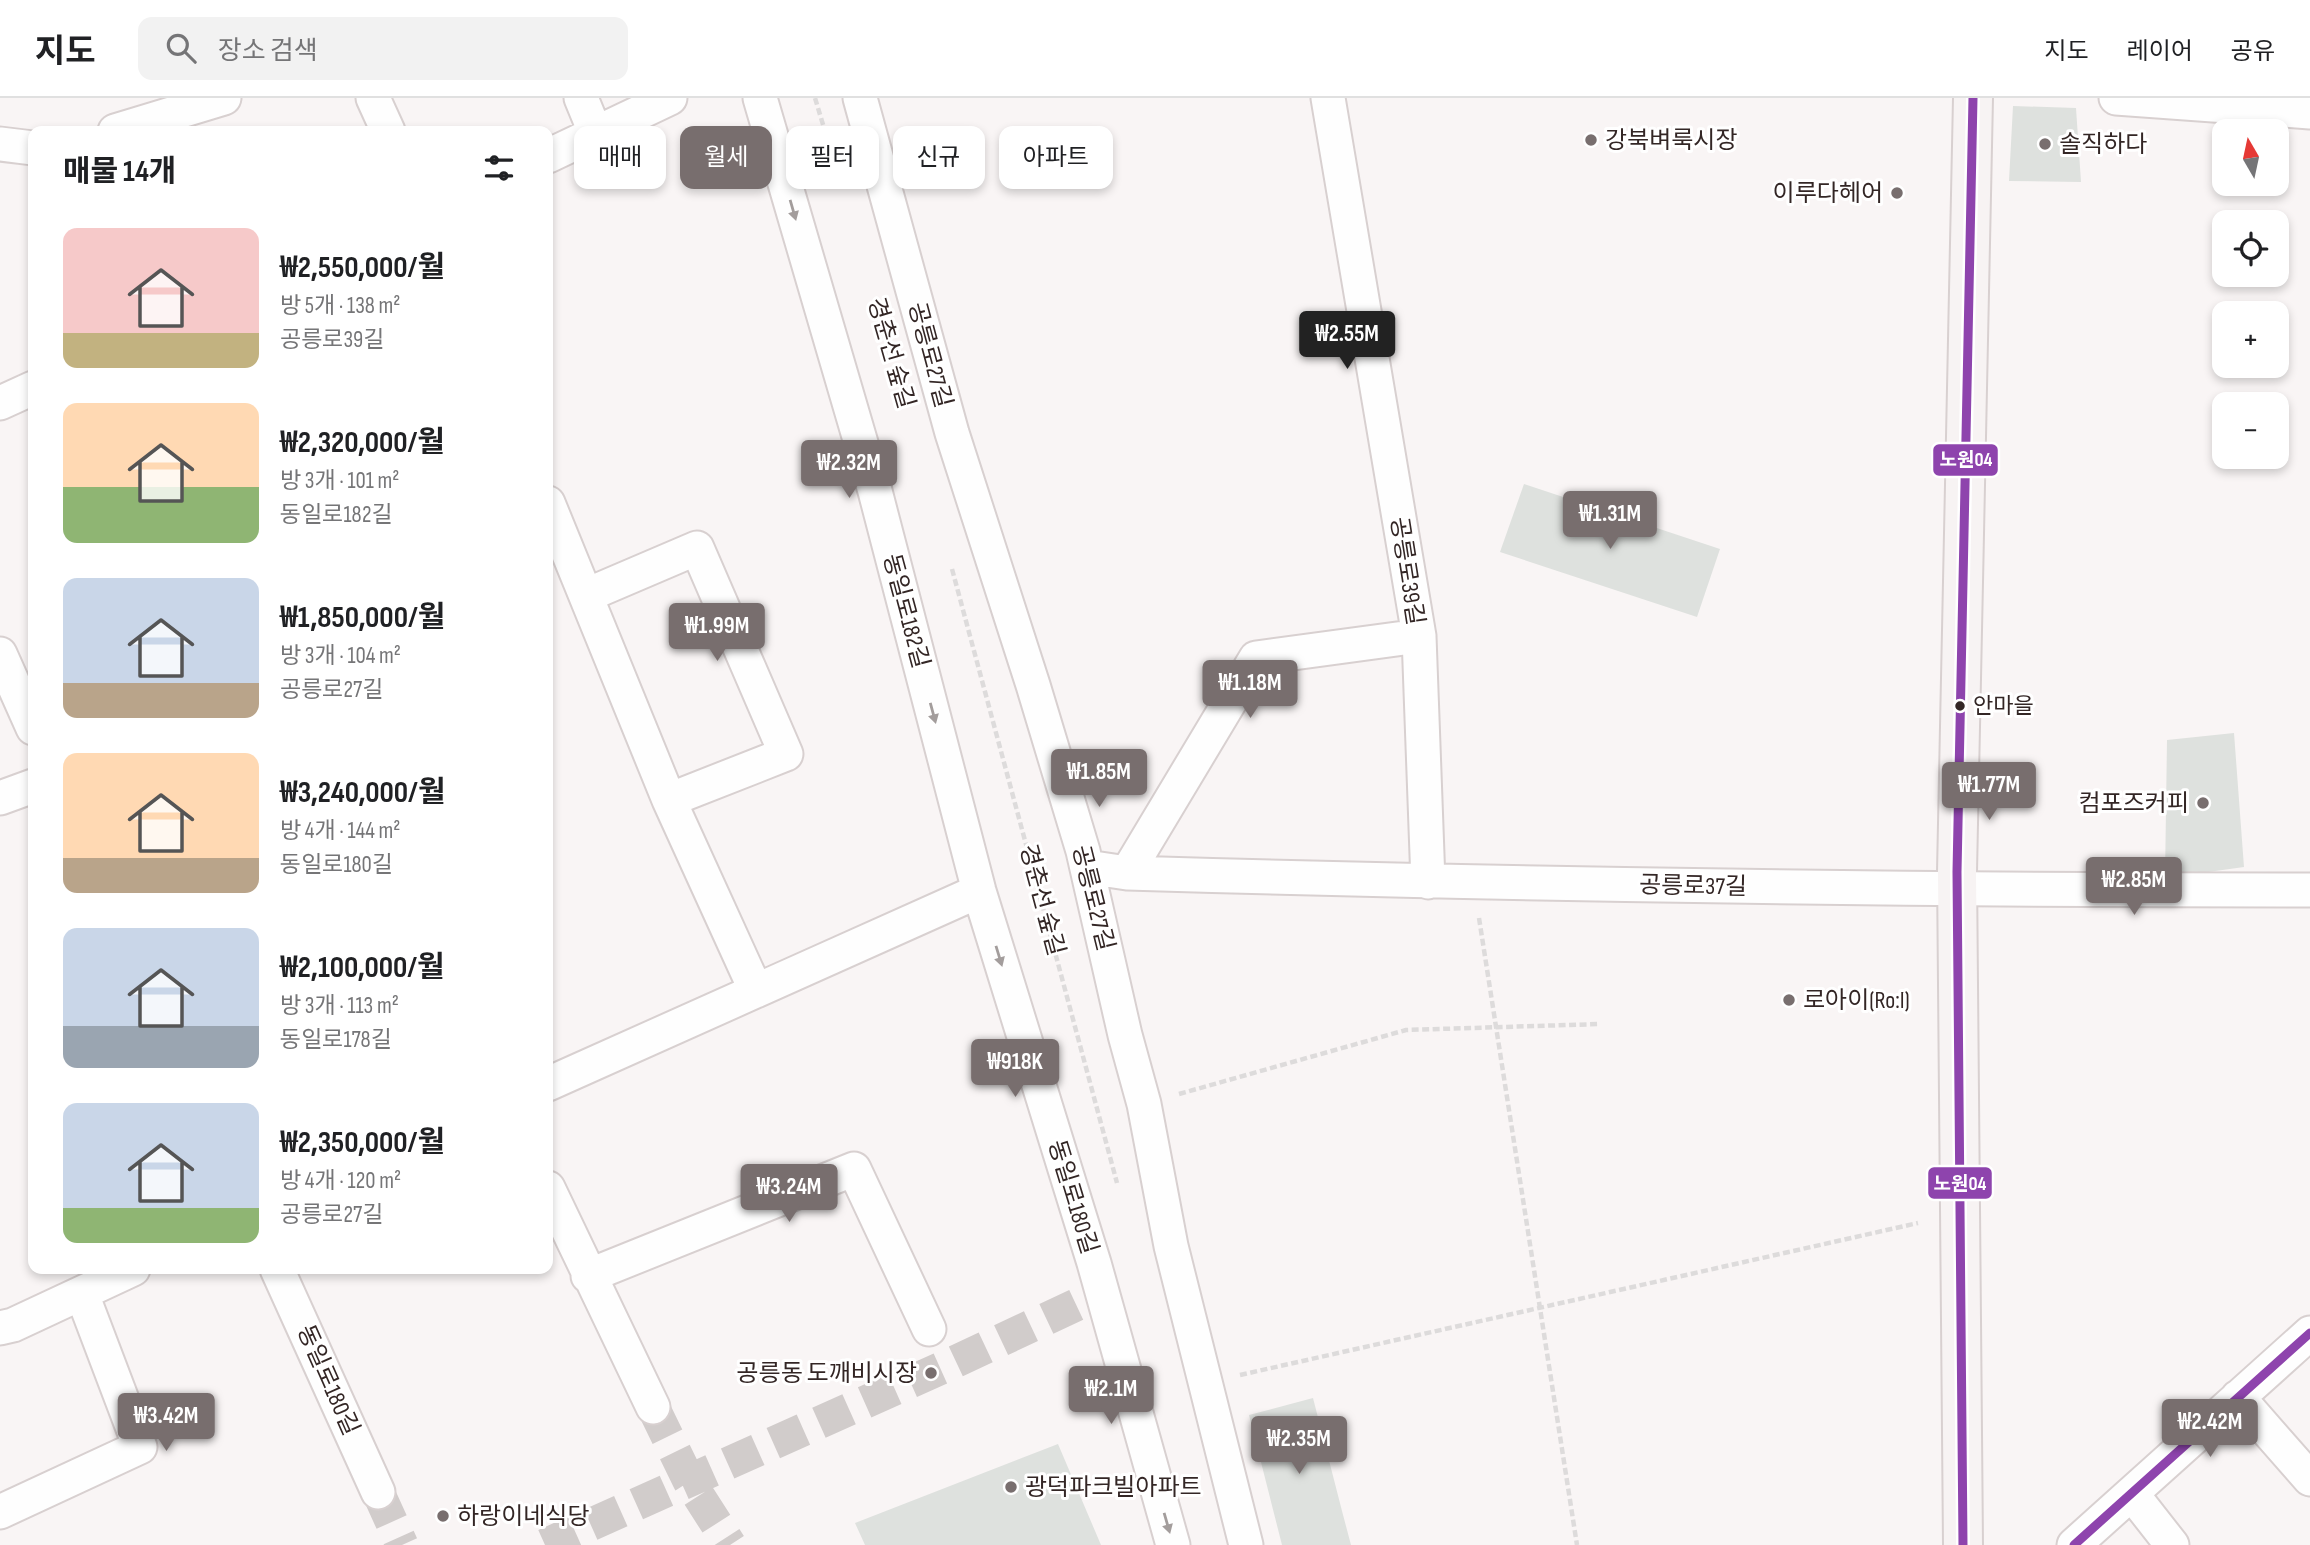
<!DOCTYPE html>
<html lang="ko">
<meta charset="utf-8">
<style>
body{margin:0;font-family:"Sofia Sans Condensed","Noto Sans KR",sans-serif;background:#f2f2f2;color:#202124;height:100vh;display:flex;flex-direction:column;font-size:26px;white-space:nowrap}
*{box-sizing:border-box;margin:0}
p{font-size:23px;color:#757577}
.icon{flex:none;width:38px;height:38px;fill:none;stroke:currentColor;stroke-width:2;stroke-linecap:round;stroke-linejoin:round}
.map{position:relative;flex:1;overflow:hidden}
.drawer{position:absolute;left:28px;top:28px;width:525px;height:1148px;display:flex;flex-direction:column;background:#fff;border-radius:14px;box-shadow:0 4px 10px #0003}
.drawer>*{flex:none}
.guide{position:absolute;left:574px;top:28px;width:665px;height:63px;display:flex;gap:14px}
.needle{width:46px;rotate:351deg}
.fabs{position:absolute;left:2212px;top:21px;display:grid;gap:14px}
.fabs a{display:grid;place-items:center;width:77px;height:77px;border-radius:14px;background:#fff;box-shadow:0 4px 10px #0003;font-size:35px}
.price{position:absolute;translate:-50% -60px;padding:0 16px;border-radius:7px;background:#786e6e;color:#fff;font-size:23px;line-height:46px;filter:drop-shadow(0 2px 4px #0008)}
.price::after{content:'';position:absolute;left:50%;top:42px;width:21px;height:16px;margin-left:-10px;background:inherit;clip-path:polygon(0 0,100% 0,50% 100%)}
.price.selected{background:#222;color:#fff}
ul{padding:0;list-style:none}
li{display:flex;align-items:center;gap:21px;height:175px;padding:0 35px}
li span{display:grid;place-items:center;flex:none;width:196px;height:140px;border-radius:14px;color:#555}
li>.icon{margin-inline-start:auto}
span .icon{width:84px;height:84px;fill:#fffc;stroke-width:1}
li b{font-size:30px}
h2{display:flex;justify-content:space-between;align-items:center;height:84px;padding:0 35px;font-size:30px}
.tag{padding:0 24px;border-radius:14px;background:#fff;box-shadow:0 4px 10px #0003;font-size:24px;line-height:63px}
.tag.selected{background:#786e6e;color:#fff}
header{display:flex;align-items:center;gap:42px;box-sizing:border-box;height:98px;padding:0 35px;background:#fff;border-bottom:2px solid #e0e0e0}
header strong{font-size:33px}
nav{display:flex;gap:38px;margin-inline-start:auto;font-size:24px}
.search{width:490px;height:63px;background:#f2f2f2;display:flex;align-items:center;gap:18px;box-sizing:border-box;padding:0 24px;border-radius:14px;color:#757577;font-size:26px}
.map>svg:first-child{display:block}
.building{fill:#dee1de}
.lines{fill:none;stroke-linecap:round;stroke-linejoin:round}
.street-tunnel{stroke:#d1cccb;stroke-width:33;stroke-dasharray:33 17;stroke-linecap:butt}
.street-casing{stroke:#d8d0d0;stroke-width:37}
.secondary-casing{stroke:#d8d0d0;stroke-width:42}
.path{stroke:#dddbdb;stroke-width:4.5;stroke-dasharray:7 3.5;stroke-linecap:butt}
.street{stroke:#fefefe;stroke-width:33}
.secondary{stroke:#f7f3f3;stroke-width:38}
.bus-1-casing{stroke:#fff;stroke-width:14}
.bus-1{stroke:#8e44ad;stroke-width:9}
.oneway{fill:#a39d9c}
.poi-dot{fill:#786e6e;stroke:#fff;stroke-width:2.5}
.bus-dot{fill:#332625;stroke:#fff;stroke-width:2.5}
.labels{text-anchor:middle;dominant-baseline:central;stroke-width:6;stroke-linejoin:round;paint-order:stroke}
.bus-label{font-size:22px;fill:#332625;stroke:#fff;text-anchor:start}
.poi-label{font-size:24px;fill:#332625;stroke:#fff;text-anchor:start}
.street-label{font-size:24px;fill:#332625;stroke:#fff}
.line-badge{stroke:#fff;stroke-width:2.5}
.badge-label{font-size:19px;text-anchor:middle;font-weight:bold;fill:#fff}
</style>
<header>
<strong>지도</strong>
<div class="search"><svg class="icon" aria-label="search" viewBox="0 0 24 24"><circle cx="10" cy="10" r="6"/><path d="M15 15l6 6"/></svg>장소 검색</div>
<nav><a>지도</a><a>레이어</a><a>공유</a></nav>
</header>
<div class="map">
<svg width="2310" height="1447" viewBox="0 0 2310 1447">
<rect width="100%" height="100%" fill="#f9f5f5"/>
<!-- building -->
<path class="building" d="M 2013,8 L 2076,10 L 2081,84 L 2009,83 Z
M 1524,386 L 1720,451 L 1697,519 L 1500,454 Z
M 2234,635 L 2244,769 L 2165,780 L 2167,642 Z
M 1313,1300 L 1342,1413 L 1351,1447 L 1282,1447 L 1249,1317 Z
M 1058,1346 L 1101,1447 L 865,1447 L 855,1425 Z"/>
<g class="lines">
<!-- street-tunnel -->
<path class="street-tunnel" d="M 653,1309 L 689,1383 L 730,1447
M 378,1394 L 402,1447
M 545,1447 L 946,1268 L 1093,1199"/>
<!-- street casing -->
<g class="street-casing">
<path id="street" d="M 373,0 L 388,33
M 581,0 L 595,34
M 760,0 L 875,393 L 979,793 L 1094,1165 L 1173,1447
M 860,0 L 952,335 L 1033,587 L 1083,753 L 1125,937 L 1144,1006 L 1171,1148 L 1246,1447
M 1328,0 L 1419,538 L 1428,784
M 2116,0 L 2310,14
M 115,33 L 224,0
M 0,46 L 33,50
M 548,58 L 670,0
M 0,305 L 33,290
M 548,405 L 669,702 L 756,893
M 587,497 L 697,450 L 786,656 L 669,702
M 0,556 L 33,630
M 0,700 L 33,688
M 1087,769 L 1127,775 C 1521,787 1915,792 2310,792
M 1127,775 L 1256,560 L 1419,538
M 548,986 L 979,793
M 548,1090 L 653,1309
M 277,1171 L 378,1394
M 588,1178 L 854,1071 L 929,1231
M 0,1230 L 13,1227 L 133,1171
M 2238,1299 L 2310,1381
M 2132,1396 L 2172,1447
M 0,1414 L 140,1349 L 82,1196
M 2074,1447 L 2310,1235"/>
</g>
<!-- secondary casing -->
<g class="secondary-casing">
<path id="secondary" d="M 1963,1447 L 1957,774 L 1973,0"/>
</g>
<!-- path -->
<path class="path" d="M 815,0 L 828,43
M 952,471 L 1117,1085
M 1479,820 L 1577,1447
M 1179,996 L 1406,932 L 1600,926
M 1240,1277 L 1918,1125"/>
<!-- street -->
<use href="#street" class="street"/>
<!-- secondary -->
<use href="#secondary" class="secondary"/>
<!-- bus-1 casing -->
<g class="bus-1-casing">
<path id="bus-1" d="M 1963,1447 L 1957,774 L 1973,0
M 2074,1447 L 2310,1235"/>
</g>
<!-- bus-1 -->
<use href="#bus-1" class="bus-1"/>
</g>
<!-- one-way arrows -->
<defs><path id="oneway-solid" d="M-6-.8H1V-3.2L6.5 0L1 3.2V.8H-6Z" transform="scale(1.75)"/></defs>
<g class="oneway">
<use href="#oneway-solid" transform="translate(793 112) rotate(74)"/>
<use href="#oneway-solid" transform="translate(933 615) rotate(75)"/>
<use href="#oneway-solid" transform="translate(999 858) rotate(73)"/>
<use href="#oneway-solid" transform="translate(1167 1425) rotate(74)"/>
</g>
<!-- markers -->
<g class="poi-dot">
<circle cx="1591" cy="42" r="7"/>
<circle cx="2045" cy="46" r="7"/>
<circle cx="1897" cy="95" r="7"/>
<circle cx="2203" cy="705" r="7"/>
<circle cx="1789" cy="902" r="7"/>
<circle cx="931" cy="1275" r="7"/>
<circle cx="1011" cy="1389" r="7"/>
<circle cx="443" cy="1418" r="7"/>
</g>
<circle class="bus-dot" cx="1960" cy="608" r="6"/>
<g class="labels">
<!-- bus labels -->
<g class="bus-label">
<text x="1973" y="608">안마을</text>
</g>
<!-- poi labels -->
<g class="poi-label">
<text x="1605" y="42">강북벼룩시장</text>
<text x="2059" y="46">솔직하다</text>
<text x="1883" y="95" text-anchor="end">이루다헤어</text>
<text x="2189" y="705" text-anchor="end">컴포즈커피</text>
<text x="1803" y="902">로아이(Ro:I)</text>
<text x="917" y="1275" text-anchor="end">공릉동 도깨비시장</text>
<text x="1025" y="1389">광덕파크빌아파트</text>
<text x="457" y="1418">하랑이네식당</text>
</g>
<!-- street labels -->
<g class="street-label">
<text transform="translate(891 255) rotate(74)">경춘선 숲길</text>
<text transform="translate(930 257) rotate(75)">공릉로27길</text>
<text transform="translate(1407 473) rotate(81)">공릉로39길</text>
<text transform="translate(906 513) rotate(75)">동일로182길</text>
<text transform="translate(1693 788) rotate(1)">공릉로37길</text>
<text transform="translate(1093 800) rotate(76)">공릉로27길</text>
<text transform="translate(1042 802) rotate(75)">경춘선 숲길</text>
<text transform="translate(1073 1099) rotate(73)">동일로180길</text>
<text transform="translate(328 1282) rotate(66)">동일로180길</text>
</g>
</g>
<g class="line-badge">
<rect x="1932" y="345" width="67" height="34" rx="7" fill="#8e44ad"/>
<rect x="1927" y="1068" width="66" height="34" rx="7" fill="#8e44ad"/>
</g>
<g class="badge-label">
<text x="1966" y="368">노원04</text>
<text x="1960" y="1092">노원04</text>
</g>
</svg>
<div class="fabs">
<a><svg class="needle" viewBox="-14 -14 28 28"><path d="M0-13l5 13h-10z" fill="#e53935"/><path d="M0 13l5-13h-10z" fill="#757577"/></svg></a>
<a><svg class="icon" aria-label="locate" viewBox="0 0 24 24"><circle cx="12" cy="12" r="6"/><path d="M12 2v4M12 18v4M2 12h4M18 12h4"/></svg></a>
<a>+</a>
<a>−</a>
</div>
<b class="price selected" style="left:1347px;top:273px">₩2.55M</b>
<b class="price" style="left:849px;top:402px">₩2.32M</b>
<b class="price" style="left:1610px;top:453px">₩1.31M</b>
<b class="price" style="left:717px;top:565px">₩1.99M</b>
<b class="price" style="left:1250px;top:622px">₩1.18M</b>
<b class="price" style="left:1099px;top:711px">₩1.85M</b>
<b class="price" style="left:1989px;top:724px">₩1.77M</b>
<b class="price" style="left:2134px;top:819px">₩2.85M</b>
<b class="price" style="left:1015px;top:1001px">₩918K</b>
<b class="price" style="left:789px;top:1126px">₩3.24M</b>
<b class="price" style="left:1111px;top:1328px">₩2.1M</b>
<b class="price" style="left:166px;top:1355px">₩3.42M</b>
<b class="price" style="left:2210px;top:1361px">₩2.42M</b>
<b class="price" style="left:1299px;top:1378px">₩2.35M</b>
<div class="guide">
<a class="tag">매매</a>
<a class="tag selected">월세</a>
<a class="tag">필터</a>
<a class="tag">신규</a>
<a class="tag">아파트</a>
</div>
<section class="drawer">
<h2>매물 14개<svg class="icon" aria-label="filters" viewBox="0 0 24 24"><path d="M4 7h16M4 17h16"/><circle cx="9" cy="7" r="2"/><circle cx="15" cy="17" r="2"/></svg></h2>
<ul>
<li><span style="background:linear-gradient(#f6c9c9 75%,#c2b280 0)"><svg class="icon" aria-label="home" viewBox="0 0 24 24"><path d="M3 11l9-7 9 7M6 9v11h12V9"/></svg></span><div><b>₩2,550,000/월</b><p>방 5개 · 138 m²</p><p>공릉로39길</p></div></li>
<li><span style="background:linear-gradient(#ffd9b3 60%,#8fb573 0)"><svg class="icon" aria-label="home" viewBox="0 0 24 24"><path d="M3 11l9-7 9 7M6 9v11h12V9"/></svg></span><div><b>₩2,320,000/월</b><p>방 3개 · 101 m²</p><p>동일로182길</p></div></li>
<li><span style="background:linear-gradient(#c9d6e8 75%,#b9a48a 0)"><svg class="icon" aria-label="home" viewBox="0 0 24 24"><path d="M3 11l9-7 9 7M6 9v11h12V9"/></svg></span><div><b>₩1,850,000/월</b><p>방 3개 · 104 m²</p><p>공릉로27길</p></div></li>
<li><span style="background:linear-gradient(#ffd9b3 75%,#b9a48a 0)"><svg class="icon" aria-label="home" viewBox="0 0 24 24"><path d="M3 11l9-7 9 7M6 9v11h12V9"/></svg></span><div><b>₩3,240,000/월</b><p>방 4개 · 144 m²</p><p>동일로180길</p></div></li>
<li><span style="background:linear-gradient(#c9d6e8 70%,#9aa5b1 0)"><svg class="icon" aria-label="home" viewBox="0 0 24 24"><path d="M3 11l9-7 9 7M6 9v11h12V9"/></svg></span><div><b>₩2,100,000/월</b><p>방 3개 · 113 m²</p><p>동일로178길</p></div></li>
<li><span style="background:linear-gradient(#c9d6e8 75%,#8fb573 0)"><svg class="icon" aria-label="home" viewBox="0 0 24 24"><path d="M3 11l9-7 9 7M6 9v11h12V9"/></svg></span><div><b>₩2,350,000/월</b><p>방 4개 · 120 m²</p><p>공릉로27길</p></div></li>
</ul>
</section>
</div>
